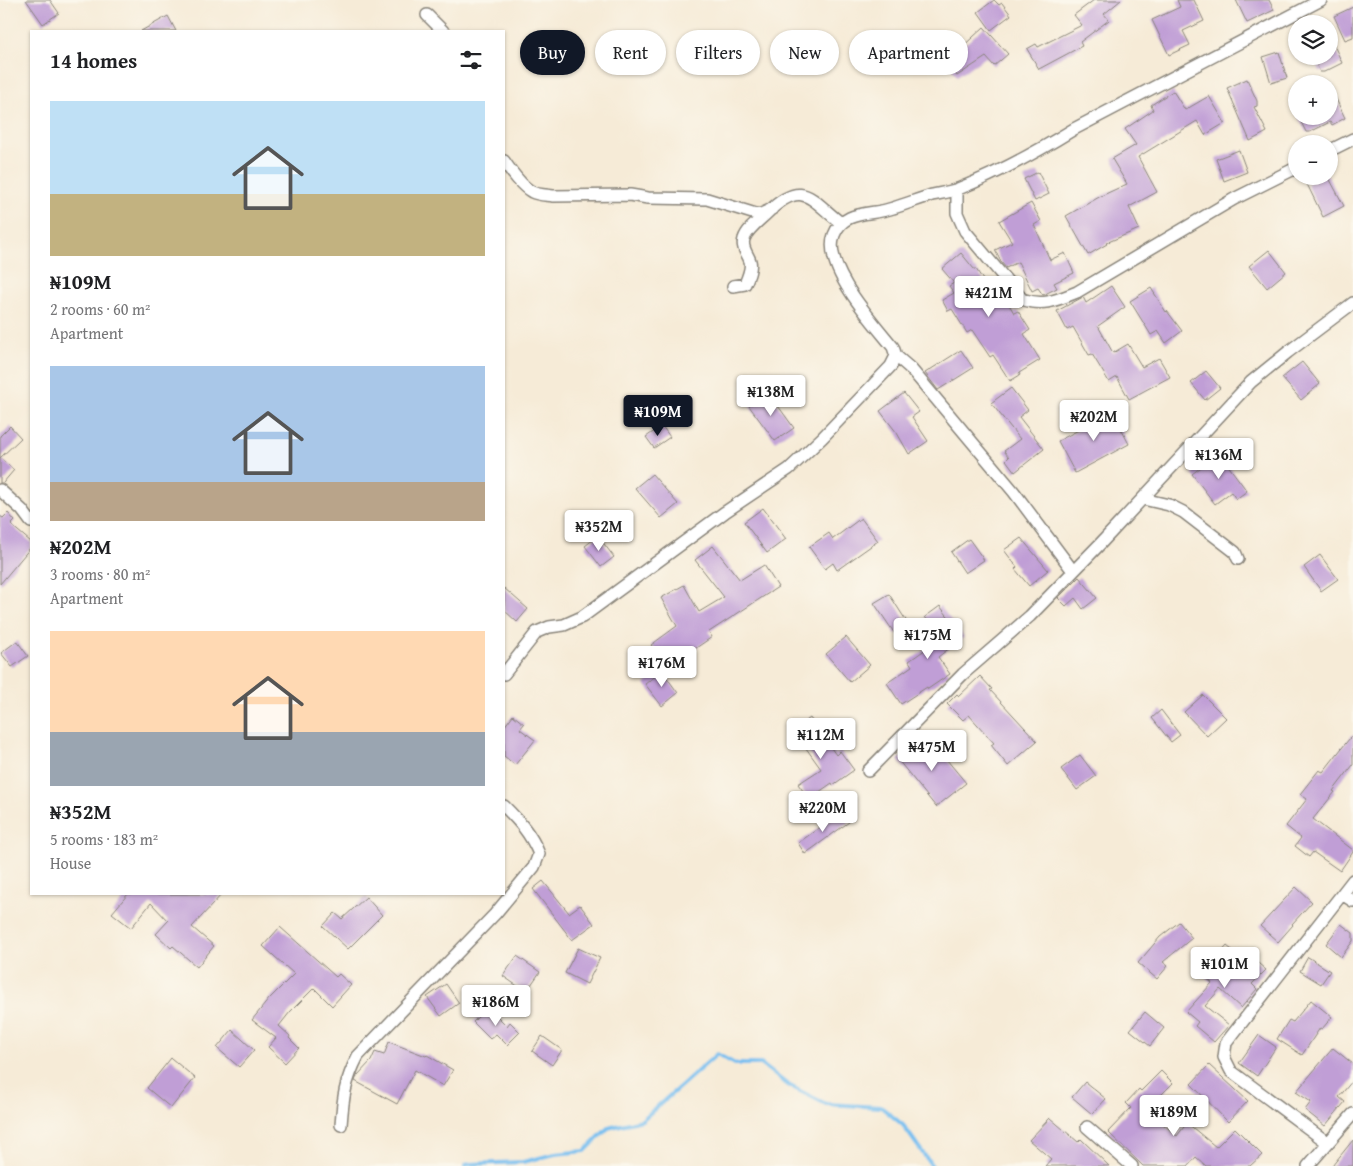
<!DOCTYPE html>
<meta charset="utf-8">
<style>
body{margin:0;font-family:"Gentium Book Plus",serif;background:#f6f6f6;color:#202124;height:100vh;display:flex;flex-direction:column;font-size:19px;white-space:nowrap}
*{box-sizing:border-box;margin:0}
p{font-size:16px;color:#757577}
.icon{flex:none;width:28px;height:28px;fill:none;stroke:currentColor;stroke-width:2;stroke-linecap:round;stroke-linejoin:round}
.map{position:relative;flex:1;overflow:hidden}
.details{position:absolute;left:30px;top:30px;width:475px;height:865px;display:flex;flex-direction:column;background:#fff;border-radius:0px;box-shadow:0 1px 4px #0004}
.details>*{flex:none}
.banner{position:absolute;left:520px;top:30px;width:475px;height:45px;display:flex;gap:10px}
.controls{position:absolute;left:1288px;top:15px;display:grid;gap:10px}
.controls a{display:grid;place-items:center;width:50px;height:50px;border-radius:50%;background:#fff;box-shadow:0 1px 4px #0004;font-size:25px}
.price{position:absolute;translate:-50% -42px;padding:0 11px;border-radius:5px;background:#fff;color:#222;font-size:16px;line-height:32px;filter:drop-shadow(0 1px 2px #0008)}
.price::after{content:'';position:absolute;left:50%;top:30px;width:15px;height:11px;margin-left:-8px;background:inherit;clip-path:polygon(0 0,100% 0,50% 100%)}
.price.current{background:#111827;color:#fff}
ul{padding:0;list-style:none}
li{display:grid;align-content:center;gap:10px;height:265px;padding:0 20px}
li span{display:grid;place-items:center;height:155px;border-radius:0px;color:#555}
li>.icon{margin-inline-start:auto}
span .icon{width:90px;height:90px;fill:#fffc;stroke-width:1}
li b{font-size:21px}
h2{display:flex;justify-content:space-between;align-items:center;height:60px;padding:0 20px;font-size:21px}
.tag{padding:0 18px;border-radius:22px;background:#fff;box-shadow:0 1px 4px #0004;font-size:18px;line-height:45px}
.tag.current{background:#111827;color:#fff}
.map>svg:first-child{display:block}
.lines{fill:none;stroke-linecap:round;stroke-linejoin:round}
.stream{stroke:#78bff0;stroke-width:4}
.building{fill:#c09ed6}
.minor-casing{stroke:#89847a;stroke-width:14}
.minor{stroke:#fff;stroke-width:11}
</style>
<div class="map">
<svg width="1353" height="1166" viewBox="0 0 1353 1166">
<rect width="100%" height="100%" fill="#fbf7ec"/>
<filter id="ink" filterUnits="userSpaceOnUse"><feTurbulence type="fractalNoise" baseFrequency=".02" numOctaves="2"/><feDisplacementMap in="SourceGraphic" scale="10" xChannelSelector="R" yChannelSelector="G"/><feConvolveMatrix kernelMatrix="1 2 1 2 8 2 1 2 1" color-interpolation-filters="sRGB"/></filter>
<filter id="wash" filterUnits="userSpaceOnUse"><feTurbulence type="fractalNoise" baseFrequency=".0096" numOctaves="4" result="noise"/><feDisplacementMap in="SourceGraphic" scale="20" xChannelSelector="R" yChannelSelector="G"/><feGaussianBlur stdDeviation="1.12" result="paint"/><feColorMatrix in="noise" values="0 0 0 0 0 0 0 0 0 0 0 0 0 0 0 0 0 1.4 0 .05"/><feComposite in="paint" operator="in"/></filter>
<g filter="url(#wash)">
<rect width="100%" height="100%" fill="#f6ebd7"/>
<g class="lines">
<!-- stream -->
<path class="stream" d="M 465,1166 L 469,1164 L 523,1162 L 555,1154 L 585,1151 L 608,1128 L 642,1120 L 717,1054 L 735,1064 L 761,1064 L 788,1085 L 826,1104 L 881,1107 L 903,1125 L 932,1166"/>
</g>
<g id="blocks">
<!-- building -->
<path class="building" d="M 26,0 L 50,0 L 59,13 L 43,24 Z
M 994,0 L 999,5 L 1002,3 L 1011,15 L 991,30 L 978,12 Z
M 1094,0 L 1121,0 L 1104,14 L 1109,20 L 1080,42 L 1082,46 L 1039,69 L 1027,49 L 1036,44 L 1038,47 L 1082,25 L 1074,15 Z
M 1177,0 L 1194,0 L 1204,21 L 1183,31 L 1190,45 L 1169,55 L 1152,20 L 1180,7 Z
M 1236,0 L 1269,0 L 1274,10 L 1247,23 Z
M 1353,7 L 1353,37 L 1345,40 L 1334,16 Z
M 168,16 L 176,31 L 141,31 Z
M 984,27 L 1008,54 L 994,66 L 986,57 L 957,76 L 942,54 L 958,44 L 961,48 Z
M 1329,34 L 1342,63 L 1324,72 L 1320,72 L 1312,56 L 1329,56 Z
M 1279,52 L 1287,78 L 1271,83 L 1263,57 Z
M 1247,79 L 1257,101 L 1257,106 L 1254,107 L 1267,132 L 1250,141 L 1227,88 Z
M 1329,84 L 1345,118 L 1332,125 L 1330,122 L 1310,132 L 1306,132 L 1298,116 L 1329,116 Z
M 1173,91 L 1185,110 L 1209,96 L 1225,123 L 1205,135 L 1197,121 L 1138,157 L 1157,192 L 1129,207 L 1139,229 L 1106,243 L 1107,244 L 1088,255 L 1066,216 L 1101,196 L 1127,184 L 1112,159 L 1136,145 L 1125,129 L 1153,110 L 1151,105 Z
M 1239,150 L 1247,172 L 1224,181 L 1216,159 Z
M 1038,172 L 1049,194 L 1035,201 L 1024,179 Z
M 1323,176 L 1328,176 L 1344,206 L 1323,217 L 1307,184 Z
M 1031,203 L 1041,221 L 1034,225 L 1050,260 L 1065,253 L 1074,273 L 1054,283 L 1057,288 L 1043,295 L 1038,288 L 1032,291 L 1018,262 L 1006,268 L 1001,262 L 995,250 L 1012,242 L 999,221 Z
M 1269,250 L 1286,272 L 1267,288 L 1249,266 Z
M 961,253 L 974,269 L 976,269 L 990,291 L 998,286 L 1014,313 L 1018,311 L 1030,330 L 1024,334 L 1040,360 L 1019,373 L 1020,375 L 1010,381 L 993,355 L 990,357 L 972,330 L 967,333 L 952,309 L 948,311 L 942,300 L 954,293 L 949,286 L 954,283 L 942,269 Z
M 1111,286 L 1125,307 L 1098,326 L 1113,353 L 1128,344 L 1142,367 L 1159,358 L 1170,377 L 1129,399 L 1117,377 L 1109,382 L 1092,354 L 1089,355 L 1073,327 L 1067,330 L 1057,311 L 1083,297 L 1086,303 Z
M 1151,288 L 1166,312 L 1167,311 L 1182,331 L 1166,343 L 1158,331 L 1151,335 L 1130,301 Z
M 961,350 L 973,368 L 938,390 L 925,373 Z
M 1302,362 L 1320,384 L 1301,400 L 1282,378 Z
M 1206,371 L 1220,388 L 1205,400 L 1191,383 Z
M 1011,388 L 1028,410 L 1019,417 L 1044,449 L 1015,472 L 1006,460 L 1009,457 L 1004,451 L 1020,439 L 991,403 Z
M 768,392 L 794,428 L 775,441 L 749,406 Z
M 904,393 L 919,412 L 912,417 L 928,441 L 909,454 L 897,433 L 880,411 Z
M 1112,412 L 1129,444 L 1075,473 L 1058,441 Z
M 10,426 L 21,438 L 0,458 L 14,470 L 3,483 L 0,483 L 0,436 Z
M 662,426 L 670,437 L 654,448 L 646,437 Z
M 1217,455 L 1225,466 L 1227,464 L 1247,491 L 1236,499 L 1231,492 L 1215,504 L 1192,474 Z
M 652,474 L 678,504 L 661,518 L 635,488 Z
M 763,508 L 786,539 L 767,553 L 744,522 Z
M 8,513 L 15,521 L 11,525 L 31,542 L 31,547 L 0,584 L 0,516 L 3,518 Z
M 861,518 L 878,541 L 837,570 L 833,563 L 825,569 L 809,547 L 829,533 L 833,539 Z
M 598,536 L 614,557 L 601,567 L 585,546 Z
M 1021,538 L 1048,570 L 1029,586 L 1015,569 L 1017,567 L 1004,550 Z
M 969,539 L 984,560 L 965,573 L 951,552 Z
M 713,546 L 740,580 L 764,565 L 778,587 L 709,632 L 712,637 L 693,650 L 692,649 L 667,667 L 651,645 L 677,626 L 661,598 L 684,585 L 699,612 L 724,597 L 695,560 Z
M 1320,555 L 1338,579 L 1321,591 L 1304,567 Z
M 1079,577 L 1097,598 L 1083,609 L 1075,598 L 1066,606 L 1058,598 Z
M 504,588 L 528,609 L 517,622 L 504,610 Z
M 889,594 L 909,625 L 895,634 L 874,603 Z
M 940,606 L 964,637 L 938,657 L 950,674 L 928,689 L 927,687 L 901,704 L 887,683 L 912,666 L 909,661 L 942,638 L 925,617 Z
M 846,637 L 870,665 L 850,682 L 826,654 Z
M 17,641 L 28,656 L 12,667 L 1,653 Z
M 662,671 L 678,693 L 662,706 L 645,684 Z
M 980,676 L 992,689 L 990,690 L 1037,741 L 1008,766 L 991,745 L 994,743 L 969,715 L 963,720 L 947,704 L 957,694 L 959,696 Z
M 1203,695 L 1226,718 L 1207,736 L 1184,712 Z
M 1161,710 L 1180,735 L 1171,742 L 1152,718 Z
M 513,715 L 524,724 L 520,729 L 535,740 L 515,765 L 504,756 L 504,727 Z
M 810,718 L 836,755 L 840,751 L 854,770 L 833,785 L 832,783 L 809,799 L 798,784 L 821,769 L 793,730 Z
M 1353,734 L 1353,765 L 1333,791 L 1335,792 L 1313,819 L 1353,850 L 1353,852 L 1340,871 L 1313,852 L 1309,857 L 1295,846 L 1301,838 L 1286,826 L 1307,799 L 1300,794 L 1319,770 L 1323,772 Z
M 927,736 L 966,783 L 936,807 L 898,760 Z
M 1080,755 L 1096,776 L 1077,790 L 1061,769 Z
M 841,812 L 849,822 L 805,854 L 798,843 Z
M 543,881 L 569,913 L 580,905 L 594,924 L 572,940 L 533,889 Z
M 1296,887 L 1312,902 L 1292,924 L 1293,925 L 1278,942 L 1260,926 Z
M 128,894 L 222,894 L 192,927 L 214,946 L 197,967 L 173,946 L 171,948 L 156,934 L 168,921 L 151,903 L 131,928 L 112,913 Z
M 366,897 L 382,915 L 348,949 L 323,926 L 335,913 L 342,919 Z
M 1179,922 L 1192,938 L 1163,962 L 1168,966 L 1157,979 L 1138,963 L 1160,937 Z
M 1341,924 L 1353,933 L 1353,941 L 1341,957 L 1326,944 Z
M 280,927 L 336,977 L 339,974 L 351,985 L 332,1006 L 314,988 L 290,1012 L 279,1026 L 290,1036 L 289,1038 L 299,1048 L 285,1063 L 268,1047 L 276,1038 L 252,1020 L 269,999 L 294,974 L 263,946 Z
M 1227,946 L 1246,961 L 1250,956 L 1266,970 L 1252,984 L 1257,989 L 1241,1008 L 1220,989 L 1205,1006 L 1229,1025 L 1214,1042 L 1195,1026 L 1198,1022 L 1186,1012 L 1212,983 L 1202,974 Z
M 578,948 L 600,958 L 587,984 L 565,973 Z
M 517,956 L 540,972 L 526,992 L 503,976 Z
M 1308,957 L 1330,971 L 1321,984 L 1300,971 Z
M 446,984 L 459,1003 L 441,1016 L 427,997 Z
M 1311,1000 L 1332,1017 L 1322,1029 L 1320,1028 L 1302,1055 L 1277,1039 L 1289,1020 L 1293,1022 Z
M 488,1007 L 507,1026 L 510,1022 L 520,1032 L 507,1045 L 496,1034 L 490,1039 L 473,1022 Z
M 1145,1012 L 1164,1028 L 1150,1046 L 1130,1030 Z
M 232,1030 L 254,1050 L 239,1067 L 217,1048 Z
M 1259,1035 L 1276,1047 L 1257,1076 L 1239,1063 Z
M 542,1036 L 562,1050 L 552,1065 L 532,1051 Z
M 389,1042 L 426,1056 L 427,1055 L 453,1070 L 443,1086 L 415,1070 L 397,1104 L 355,1081 L 357,1076 L 371,1061 L 375,1052 L 384,1055 Z
M 1333,1048 L 1353,1064 L 1353,1080 L 1339,1097 L 1345,1102 L 1325,1126 L 1305,1110 L 1311,1102 L 1296,1092 Z
M 171,1058 L 195,1078 L 171,1108 L 147,1088 Z
M 1209,1065 L 1248,1101 L 1228,1122 L 1191,1084 Z
M 1161,1071 L 1173,1083 L 1153,1103 L 1155,1104 L 1148,1111 L 1177,1136 L 1187,1123 L 1216,1147 L 1235,1128 L 1262,1155 L 1250,1166 L 1206,1166 L 1196,1157 L 1188,1166 L 1143,1166 L 1108,1132 L 1131,1108 L 1126,1103 L 1139,1089 L 1141,1091 Z
M 1085,1082 L 1106,1099 L 1092,1114 L 1072,1097 Z
M 1050,1118 L 1078,1142 L 1081,1139 L 1109,1166 L 1045,1166 L 1051,1159 L 1029,1140 Z
M 1353,1140 L 1353,1166 L 1332,1166 Z"/>
</g>
</g>
<g filter="url(#ink)">
<use href="#blocks" fill-opacity="0" stroke="#89847a" stroke-width="1"/>
<g class="lines">
<!-- minor casing -->
<g class="minor-casing">
<path id="minor" d="M 427,15 L 443,31
M 1329,151 L 1353,139
M 504,161 C 511,171 521,186 532,192 C 538,195 547,195 553,196 L 630,195 L 648,198 L 707,199 L 759,215 L 772,209
M 957,189 L 957,213 L 965,231 L 1022,299 C 1043,307 1057,300 1077,292 L 1234,199 L 1296,168
M 733,286 L 745,284 C 748,277 752,268 750,261 C 748,254 741,248 744,239 C 747,229 760,220 767,213 C 803,178 810,199 841,223
M 896,356 L 911,369 L 1014,492 L 1073,571
M 0,490 L 22,510 L 31,522
M 1143,499 L 1169,505 L 1183,512 L 1235,552 L 1238,559
M 504,674 L 537,632 L 549,627 L 564,625 L 582,617 L 725,512 L 789,469 L 822,438 L 891,366 L 896,356 L 893,347 C 874,323 822,267 834,235 C 844,209 871,216 893,208 C 906,204 919,199 932,195 C 941,193 950,192 958,189 C 998,173 1037,152 1074,129 L 1321,0
M 868,771 L 963,674 L 1030,616 L 1102,542 L 1251,382 L 1288,352 L 1353,303
M 1342,894 L 1353,901
M 341,1125 C 343,1097 345,1081 358,1056 L 495,914 L 534,867 L 539,854 C 531,834 519,821 504,806
M 1087,1127 L 1132,1166
M 1328,1143 L 1231,1071 L 1224,1057 L 1226,1043 L 1353,880
M 1308,1166 L 1353,1114"/>
</g>
<!-- minor -->
<use href="#minor" class="minor"/>
</g>
</g>
</svg>
<div class="controls">
<a><svg class="icon" aria-label="layers" viewBox="0 0 24 24"><path d="M12 4l9 5-9 5-9-5zM3 14l9 5 9-5"/></svg></a>
<a>+</a>
<a>−</a>
</div>
<b class="price" style="left:989px;top:318px">₦421M</b>
<b class="price" style="left:771px;top:417px">₦138M</b>
<b class="price current" style="left:658px;top:437px">₦109M</b>
<b class="price" style="left:1094px;top:442px">₦202M</b>
<b class="price" style="left:1219px;top:480px">₦136M</b>
<b class="price" style="left:599px;top:552px">₦352M</b>
<b class="price" style="left:928px;top:660px">₦175M</b>
<b class="price" style="left:662px;top:688px">₦176M</b>
<b class="price" style="left:821px;top:760px">₦112M</b>
<b class="price" style="left:932px;top:772px">₦475M</b>
<b class="price" style="left:823px;top:833px">₦220M</b>
<b class="price" style="left:1225px;top:989px">₦101M</b>
<b class="price" style="left:496px;top:1027px">₦186M</b>
<b class="price" style="left:1174px;top:1137px">₦189M</b>
<div class="banner">
<a class="tag current">Buy</a>
<a class="tag">Rent</a>
<a class="tag">Filters</a>
<a class="tag">New</a>
<a class="tag">Apartment</a>
</div>
<section class="details">
<h2>14 homes<svg class="icon" aria-label="filters" viewBox="0 0 24 24"><path d="M4 7h16M4 17h16"/><circle cx="9" cy="7" r="2"/><circle cx="15" cy="17" r="2"/></svg></h2>
<ul>
<li><span style="background:linear-gradient(#bfe0f5 60%,#c2b280 0)"><svg class="icon" aria-label="home" viewBox="0 0 24 24"><path d="M3 11l9-7 9 7M6 9v11h12V9"/></svg></span><div><b>₦109M</b><p>2 rooms · 60 m²</p><p>Apartment</p></div></li>
<li><span style="background:linear-gradient(#a9c7e8 75%,#b9a48a 0)"><svg class="icon" aria-label="home" viewBox="0 0 24 24"><path d="M3 11l9-7 9 7M6 9v11h12V9"/></svg></span><div><b>₦202M</b><p>3 rooms · 80 m²</p><p>Apartment</p></div></li>
<li><span style="background:linear-gradient(#ffd9b3 65%,#9aa5b1 0)"><svg class="icon" aria-label="home" viewBox="0 0 24 24"><path d="M3 11l9-7 9 7M6 9v11h12V9"/></svg></span><div><b>₦352M</b><p>5 rooms · 183 m²</p><p>House</p></div></li>
</ul>
</section>
</div>
